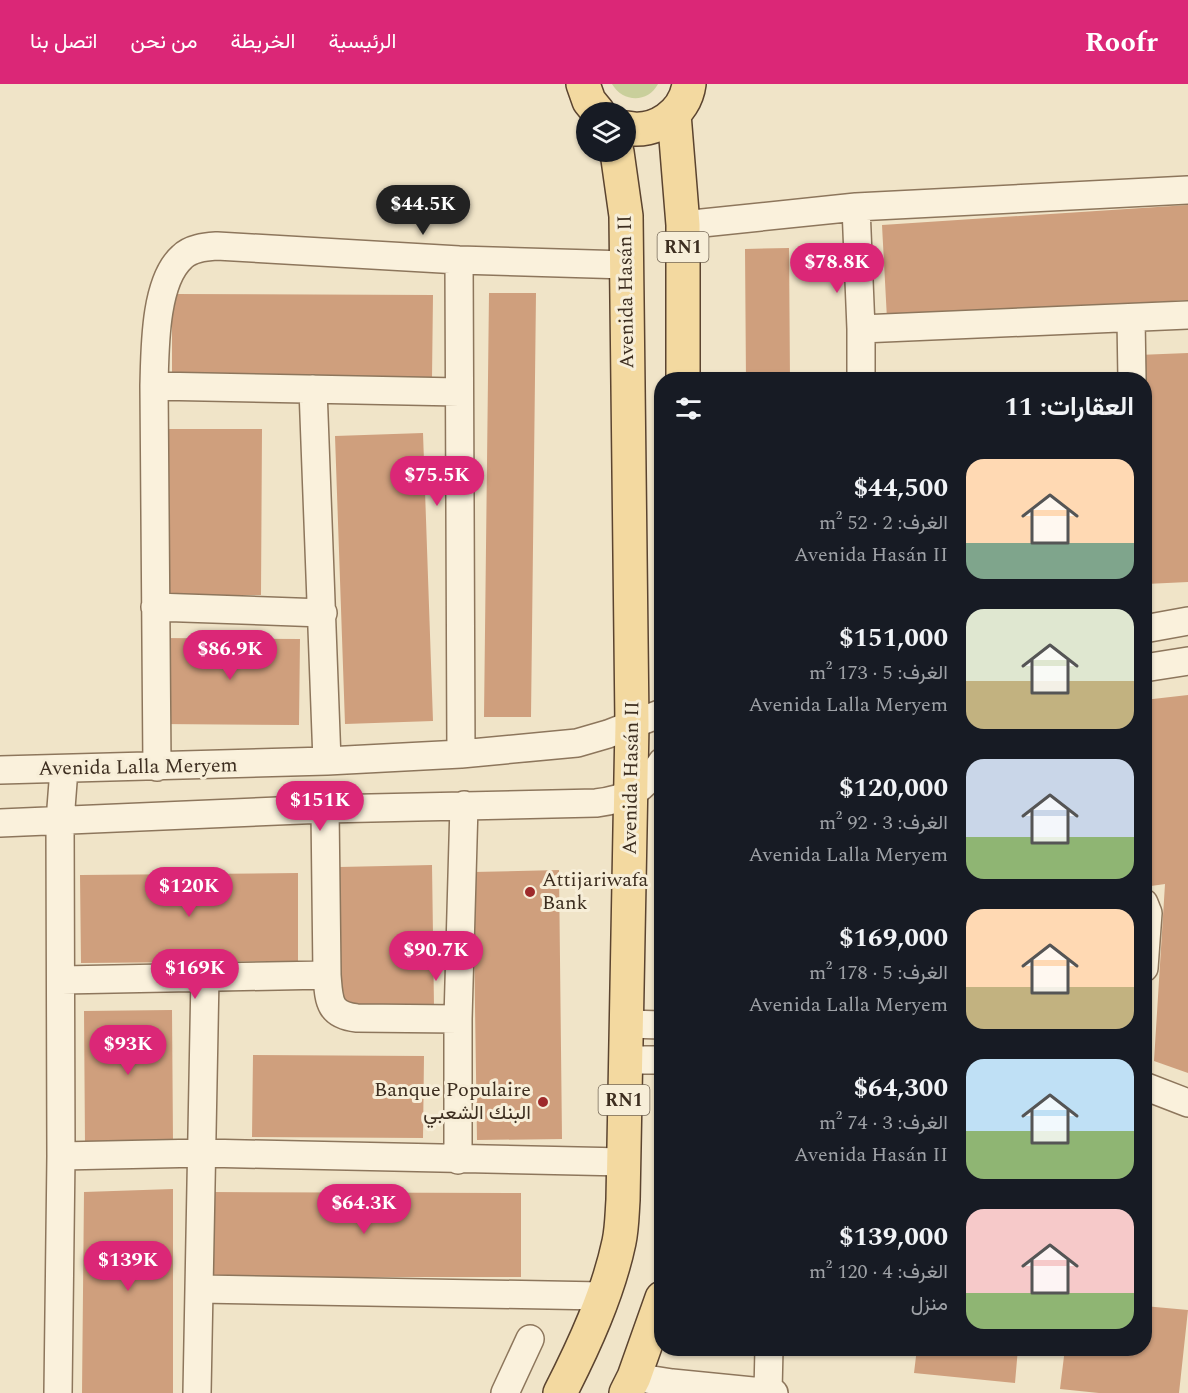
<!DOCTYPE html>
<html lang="ar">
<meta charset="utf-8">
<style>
body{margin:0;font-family:Spectral,Vazirmatn,serif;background:#20242c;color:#f1f3f6;direction:rtl;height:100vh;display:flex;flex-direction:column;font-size:22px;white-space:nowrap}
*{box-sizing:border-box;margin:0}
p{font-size:20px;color:#9ea1a6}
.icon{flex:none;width:33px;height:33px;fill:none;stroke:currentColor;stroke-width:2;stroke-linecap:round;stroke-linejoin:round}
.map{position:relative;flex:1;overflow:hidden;direction:ltr}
.side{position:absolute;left:654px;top:288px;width:498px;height:984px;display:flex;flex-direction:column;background:#171b24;border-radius:24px;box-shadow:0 2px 4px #0004;direction:rtl}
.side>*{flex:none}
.buttons{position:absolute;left:576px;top:18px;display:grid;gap:12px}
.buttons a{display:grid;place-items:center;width:60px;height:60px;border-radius:50%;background:#171b24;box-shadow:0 2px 4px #0004;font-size:30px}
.price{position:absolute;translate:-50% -51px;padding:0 14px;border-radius:21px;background:#db2777;color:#fff;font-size:20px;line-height:39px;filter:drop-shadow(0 2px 3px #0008)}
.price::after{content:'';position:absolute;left:50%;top:36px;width:18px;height:14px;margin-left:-9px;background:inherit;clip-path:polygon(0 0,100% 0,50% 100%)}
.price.active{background:#222;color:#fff}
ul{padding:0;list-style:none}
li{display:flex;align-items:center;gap:18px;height:150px;padding:0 18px}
li span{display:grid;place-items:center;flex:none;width:168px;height:120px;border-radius:18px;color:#555}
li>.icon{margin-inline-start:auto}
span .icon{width:72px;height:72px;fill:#fffc;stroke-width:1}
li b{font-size:26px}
h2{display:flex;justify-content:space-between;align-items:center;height:72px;padding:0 18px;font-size:26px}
header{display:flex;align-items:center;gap:36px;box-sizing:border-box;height:84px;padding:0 30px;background:#db2777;color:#fff}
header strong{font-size:28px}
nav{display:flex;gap:33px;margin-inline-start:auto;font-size:21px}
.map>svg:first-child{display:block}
.green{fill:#c9cf9b}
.building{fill:#cf9f7d}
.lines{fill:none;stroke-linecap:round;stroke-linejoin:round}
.minor-casing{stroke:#8d765c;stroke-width:30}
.major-casing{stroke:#5b4430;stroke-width:36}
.minor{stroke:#faf1dc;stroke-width:27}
.major{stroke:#f3d9a0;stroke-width:33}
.poi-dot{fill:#9e2a2b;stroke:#f7eed8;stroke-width:2}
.labels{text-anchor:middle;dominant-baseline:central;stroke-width:6;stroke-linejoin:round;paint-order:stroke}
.shield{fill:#f7eed8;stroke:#756857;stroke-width:1.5}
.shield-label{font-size:18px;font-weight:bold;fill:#3d2e20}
.street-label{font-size:20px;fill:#3d2e20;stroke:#f7eed8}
.poi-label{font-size:20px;fill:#3d2e20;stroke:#f7eed8;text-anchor:start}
</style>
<header>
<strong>Roofr</strong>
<nav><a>الرئيسية</a><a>الخريطة</a><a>من نحن</a><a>اتصل بنا</a></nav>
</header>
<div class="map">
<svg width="1188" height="1309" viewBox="0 0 1188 1309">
<rect width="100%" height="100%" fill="#f0e4c8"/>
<!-- green -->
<path class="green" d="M 612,0 L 658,0 C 648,19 623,19 612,0 Z"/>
<!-- building -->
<path class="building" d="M 1188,121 L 1188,216 L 887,235 L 882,141 Z
M 789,164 L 790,296 L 746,296 L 745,165 Z
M 489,209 L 536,209 L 531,633 L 484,633 Z
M 172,210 L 433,211 L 432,294 L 172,293 Z
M 1188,269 L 1188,498 L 1146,500 L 1144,296 L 1138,271 Z
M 162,345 L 262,345 L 261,511 L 161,511 Z
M 423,349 L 433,637 L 345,640 L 335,352 Z
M 161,554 L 300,555 L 299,641 L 161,640 Z
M 1188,611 L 1188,989 L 1154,977 L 1165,800 L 1144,803 L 1144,616 Z
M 432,781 L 434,923 L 341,924 L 339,783 Z
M 559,786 L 562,1055 L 477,1056 L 473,788 Z
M 298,789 L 298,877 L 81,879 L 80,791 Z
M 172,926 L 173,1058 L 85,1059 L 84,927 Z
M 253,971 L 424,972 L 423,1054 L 252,1053 Z
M 173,1105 L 173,1309 L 82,1309 L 84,1108 Z
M 209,1108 L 521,1109 L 521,1193 L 208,1193 Z
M 1144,1222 L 1188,1226 L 1179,1309 L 1099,1309 L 1060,1305 L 1065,1264 L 1144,1264 Z
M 917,1264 L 1018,1264 L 1015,1299 L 914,1289 Z"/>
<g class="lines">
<!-- minor casing -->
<g class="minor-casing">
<path id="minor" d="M 856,123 L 861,245 L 861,296
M 683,141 L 856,123 L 1188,106
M 459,176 L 461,670
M 1131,234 L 1132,296
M 861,245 L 1188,231
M 154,302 L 459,308
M 313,305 L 327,677
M 155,523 L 323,529
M 1144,545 L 1188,537
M 1144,584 L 1188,577
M 157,683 L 154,302 C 155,267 154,198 182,173 C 191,164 205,163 217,162 L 459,176 L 627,181
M 0,686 L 327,677 L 461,670 L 577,659 L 608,650 L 662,629
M 325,725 L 327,891 C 329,916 328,931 357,934 L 458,935
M 0,739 L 325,725 L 596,719 C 629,715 643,706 662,678
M 1144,819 L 1148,829 L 1144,884
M 62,896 L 327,891
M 627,940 L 662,941
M 626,976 L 662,976
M 1144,1002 L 1188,1019
M 61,1072 L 203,1069 L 624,1078
M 458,1076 L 458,935 L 464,721
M 200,1205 L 602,1212
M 634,1293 L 672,1299 L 774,1309
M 768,1308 L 769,1264
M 58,1309 L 61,1072 L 60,737 L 64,685
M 197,1309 L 205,893
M 505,1309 L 530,1255"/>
</g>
<!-- major casing -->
<g class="major-casing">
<path id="major" d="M 583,0 L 589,17 L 598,28
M 674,30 L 683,141 L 683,296
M 626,44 C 655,50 685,30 689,0
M 560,1309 C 584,1262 608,1210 619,1158 C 622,1144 622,1130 623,1116 L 632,640 L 626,132 L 617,68
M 626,1309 L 634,1293 L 662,1214"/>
</g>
<!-- minor -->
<use href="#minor" class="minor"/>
<!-- major -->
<use href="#major" class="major"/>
</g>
<!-- markers -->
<g class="poi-dot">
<circle cx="530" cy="808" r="6"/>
<circle cx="543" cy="1018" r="6"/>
</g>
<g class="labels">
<!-- shield labels -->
<g class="shield">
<rect x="657.5" y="148" width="51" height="30" rx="4.5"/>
<rect x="598.5" y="1001" width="51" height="30" rx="4.5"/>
</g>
<g class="shield-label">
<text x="683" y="163">RN1</text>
<text x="624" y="1016">RN1</text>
</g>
<!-- street labels -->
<g class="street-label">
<text transform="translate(626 208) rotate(-91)">Avenida Hasán II</text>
<text transform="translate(138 683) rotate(-1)">Avenida Lalla Meryem</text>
<text transform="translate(631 694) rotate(-89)">Avenida Hasán II</text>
</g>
<!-- poi labels -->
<g class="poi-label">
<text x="542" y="796">Attijariwafa<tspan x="542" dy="23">Bank</tspan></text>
<text x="531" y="1006" text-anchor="end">Banque Populaire<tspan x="531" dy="23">البنك الشعبي</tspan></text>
</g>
</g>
</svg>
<div class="buttons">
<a><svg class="icon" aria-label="layers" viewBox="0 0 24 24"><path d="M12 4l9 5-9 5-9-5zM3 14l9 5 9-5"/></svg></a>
</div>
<b class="price active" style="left:423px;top:152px">$44.5K</b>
<b class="price" style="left:837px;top:210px">$78.8K</b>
<b class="price" style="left:437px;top:423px">$75.5K</b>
<b class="price" style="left:230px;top:597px">$86.9K</b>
<b class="price" style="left:320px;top:748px">$151K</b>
<b class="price" style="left:189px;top:834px">$120K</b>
<b class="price" style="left:436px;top:898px">$90.7K</b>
<b class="price" style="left:195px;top:916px">$169K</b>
<b class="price" style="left:128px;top:992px">$93K</b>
<b class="price" style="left:364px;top:1151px">$64.3K</b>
<b class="price" style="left:128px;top:1208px">$139K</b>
<section class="side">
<h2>العقارات: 11<svg class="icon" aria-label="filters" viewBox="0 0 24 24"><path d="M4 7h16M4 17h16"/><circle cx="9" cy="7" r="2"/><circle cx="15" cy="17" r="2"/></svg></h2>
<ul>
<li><span style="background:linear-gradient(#ffd9b3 70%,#7fa58c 0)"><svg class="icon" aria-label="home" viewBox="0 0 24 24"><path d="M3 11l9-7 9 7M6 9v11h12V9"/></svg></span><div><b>$44,500</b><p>الغرف: 2 · 52 m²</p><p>Avenida Hasán II</p></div></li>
<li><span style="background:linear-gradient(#dfe7d0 60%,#c2b280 0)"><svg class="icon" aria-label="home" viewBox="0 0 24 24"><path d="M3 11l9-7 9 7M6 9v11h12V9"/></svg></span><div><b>$151,000</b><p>الغرف: 5 · 173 m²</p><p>Avenida Lalla Meryem</p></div></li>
<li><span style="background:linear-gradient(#c9d6e8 65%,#8fb573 0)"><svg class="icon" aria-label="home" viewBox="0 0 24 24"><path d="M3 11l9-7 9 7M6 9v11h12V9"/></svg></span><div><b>$120,000</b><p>الغرف: 3 · 92 m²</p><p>Avenida Lalla Meryem</p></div></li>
<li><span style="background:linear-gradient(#ffd9b3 65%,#c2b280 0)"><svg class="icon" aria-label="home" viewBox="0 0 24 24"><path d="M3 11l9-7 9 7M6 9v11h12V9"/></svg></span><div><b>$169,000</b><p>الغرف: 5 · 178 m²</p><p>Avenida Lalla Meryem</p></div></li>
<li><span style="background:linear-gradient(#bfe0f5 60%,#8fb573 0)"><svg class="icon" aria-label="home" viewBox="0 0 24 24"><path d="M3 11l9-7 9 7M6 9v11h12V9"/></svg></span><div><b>$64,300</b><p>الغرف: 3 · 74 m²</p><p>Avenida Hasán II</p></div></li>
<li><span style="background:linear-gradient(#f6c9c9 70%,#8fb573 0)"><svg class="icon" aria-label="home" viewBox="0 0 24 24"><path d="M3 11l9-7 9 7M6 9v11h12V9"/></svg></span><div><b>$139,000</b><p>الغرف: 4 · 120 m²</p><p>منزل</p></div></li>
</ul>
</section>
</div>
